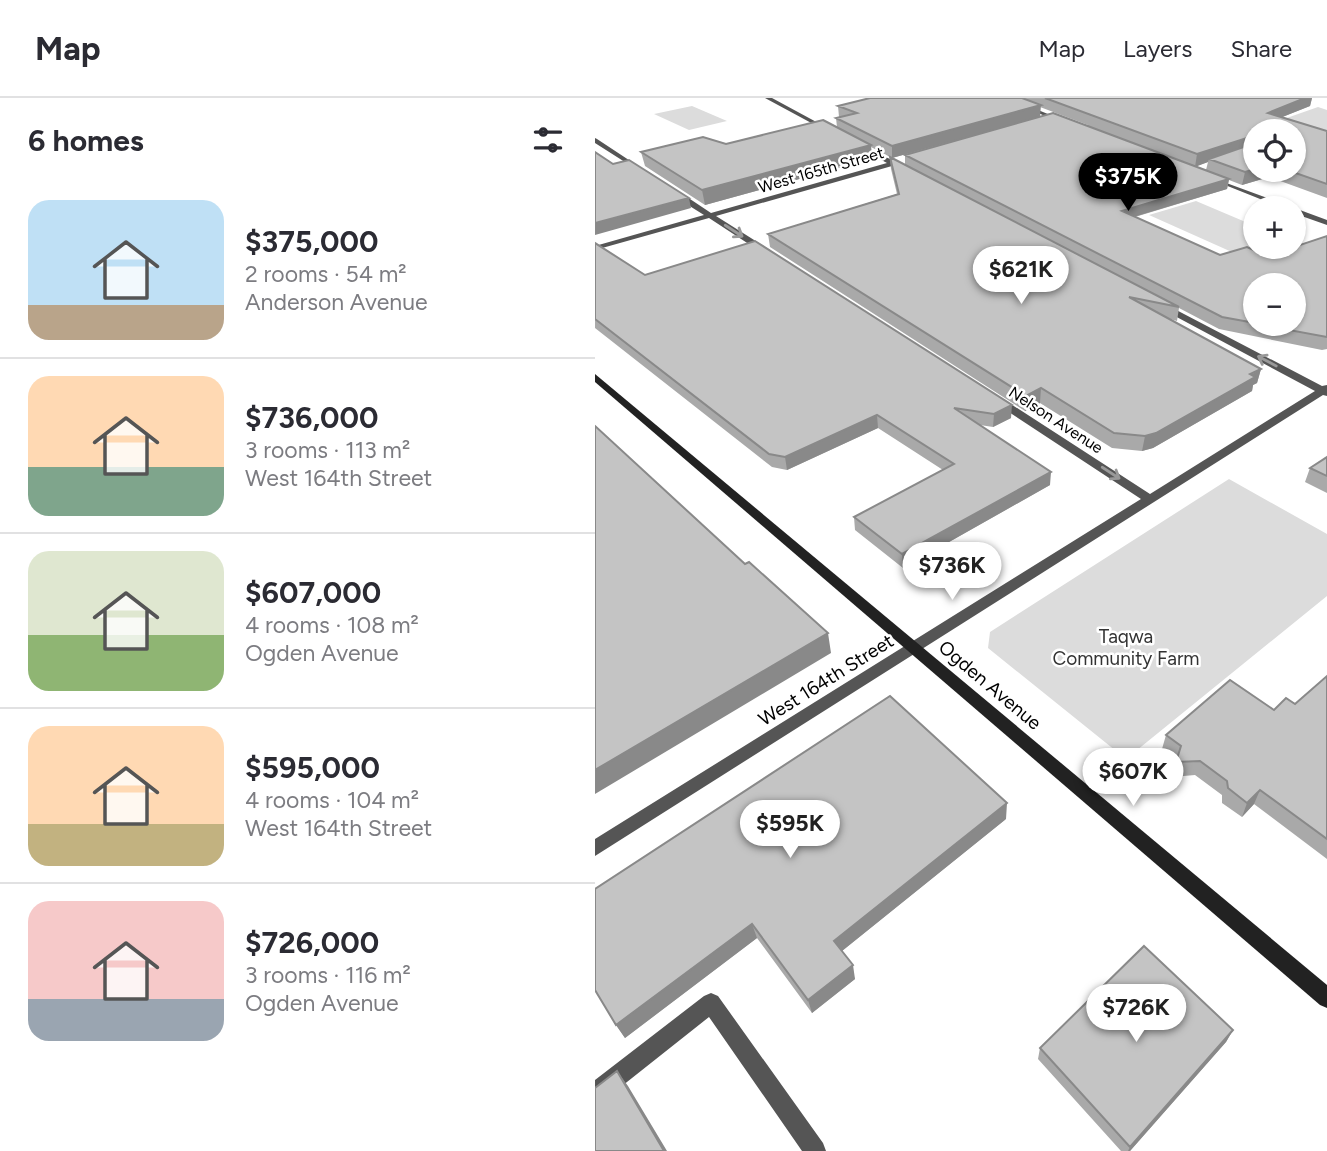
<!DOCTYPE html>
<meta charset="utf-8">
<style>
body{margin:0;font-family:Figtree,sans-serif;background:#f7f7f7;color:#2b2b33;height:100vh;display:flex;flex-direction:column;font-size:26px;white-space:nowrap}
*{box-sizing:border-box;margin:0}
p{font-size:23px;color:#7c7c81}
.icon{flex:none;width:38px;height:38px;fill:none;stroke:currentColor;stroke-width:2;stroke-linecap:round;stroke-linejoin:round}
.map{position:relative;flex:1;overflow:hidden}
.side{display:flex;flex-direction:column;background:#fff;width:595px}
.side>*{flex:none}
.fabs{position:absolute;left:648px;top:21px;display:grid;gap:14px}
.fabs a{display:grid;place-items:center;width:63px;height:63px;border-radius:50%;background:#fff;box-shadow:0 2px 5px #0004;font-size:35px}
.price{position:absolute;translate:-50% -60px;padding:0 16px;border-radius:24px;background:#fff;color:#222;font-size:23px;line-height:46px;filter:drop-shadow(0 2px 4px #0008)}
.price::after{content:'';position:absolute;left:50%;top:42px;width:21px;height:16px;margin-left:-10px;background:inherit;clip-path:polygon(0 0,100% 0,50% 100%)}
.price.active{background:#000;color:#fff}
ul{padding:0;list-style:none}
li{display:flex;align-items:center;gap:21px;height:175px;padding:0 28px}
li+li{border-top:2px solid #e1e1e2}
li span{display:grid;place-items:center;flex:none;width:196px;height:140px;border-radius:21px;color:#555}
li>.icon{margin-inline-start:auto}
span .icon{width:84px;height:84px;fill:#fffc;stroke-width:1}
li b{font-size:30px}
h2{display:flex;justify-content:space-between;align-items:center;height:84px;padding:0 28px;font-size:30px}
header{display:flex;align-items:center;gap:42px;box-sizing:border-box;height:98px;padding:0 35px;background:#fff;border-bottom:2px solid #e1e1e2}
header strong{font-size:33px}
nav{display:flex;gap:38px;margin-inline-start:auto;font-size:24px}
main{display:flex;flex:1;min-height:0}
.map>svg:first-child{display:block}
.green{fill:#dcdcdc}
.lines{fill:none;stroke-linecap:round;stroke-linejoin:round}
.lane{fill:#555;fill-rule:evenodd}
.street{fill:#555;fill-rule:evenodd}
.secondary{fill:#222;fill-rule:evenodd}
.wall{fill:#a9a9a9;fill-rule:evenodd}
.shaded-wall{fill:#898989}
.building{fill:#c4c4c4;stroke:#898989;stroke-width:2}
.oneway{stroke:#999}
.labels{text-anchor:middle;dominant-baseline:central;stroke-width:5;stroke-linejoin:round;paint-order:stroke}
.far-street-label{font-size:16px;fill:#000;stroke:#fff}
.park-label{font-size:19px;fill:#333;stroke:#fff}
.street-label{font-size:19px;fill:#000;stroke:#fff}
</style>
<header>
<strong>Map</strong>
<nav><a>Map</a><a>Layers</a><a>Share</a></nav>
</header>
<main>
<section class="side">
<h2>6 homes<svg class="icon" aria-label="filters" viewBox="0 0 24 24"><path d="M4 7h16M4 17h16"/><circle cx="9" cy="7" r="2"/><circle cx="15" cy="17" r="2"/></svg></h2>
<ul>
<li><span style="background:linear-gradient(#bfe0f5 75%,#b9a48a 0)"><svg class="icon" aria-label="home" viewBox="0 0 24 24"><path d="M3 11l9-7 9 7M6 9v11h12V9"/></svg></span><div><b>$375,000</b><p>2 rooms · 54 m²</p><p>Anderson Avenue</p></div></li>
<li><span style="background:linear-gradient(#ffd9b3 65%,#7fa58c 0)"><svg class="icon" aria-label="home" viewBox="0 0 24 24"><path d="M3 11l9-7 9 7M6 9v11h12V9"/></svg></span><div><b>$736,000</b><p>3 rooms · 113 m²</p><p>West 164th Street</p></div></li>
<li><span style="background:linear-gradient(#dfe7d0 60%,#8fb573 0)"><svg class="icon" aria-label="home" viewBox="0 0 24 24"><path d="M3 11l9-7 9 7M6 9v11h12V9"/></svg></span><div><b>$607,000</b><p>4 rooms · 108 m²</p><p>Ogden Avenue</p></div></li>
<li><span style="background:linear-gradient(#ffd9b3 70%,#c2b280 0)"><svg class="icon" aria-label="home" viewBox="0 0 24 24"><path d="M3 11l9-7 9 7M6 9v11h12V9"/></svg></span><div><b>$595,000</b><p>4 rooms · 104 m²</p><p>West 164th Street</p></div></li>
<li><span style="background:linear-gradient(#f6c9c9 70%,#9aa5b1 0)"><svg class="icon" aria-label="home" viewBox="0 0 24 24"><path d="M3 11l9-7 9 7M6 9v11h12V9"/></svg></span><div><b>$726,000</b><p>3 rooms · 116 m²</p><p>Ogden Avenue</p></div></li>
</ul>
</section>
<div class="map">
<svg width="732" height="1053" viewBox="0 0 732 1053">
<rect width="100%" height="100%" fill="#fff"/>
<!-- green -->
<path class="green" d="M 97,8 L 132,23 L 94,32 L 59,16 Z
M 723,9 L 732,12 L 732,37 L 686,22 Z
M 601,103 L 660,128 L 660,149 L 698,149 L 698,144 L 706,147 L 657,163 L 554,117 Z
M 634,381 L 732,436 L 732,498 L 531,661 L 393,550 L 395,534 Z"/>
<g class="lines">
<!-- lane -->
<path class="lane" d="M 116,895 L 123,898 L 228,1045 L 231,1053 L 207,1053 L 114,919 L 8,1003 L 0,1006 L 0,982 L 109,898 Z"/>
<!-- street -->
<path class="street" d="M 170,0 L 177,0 L 238,33 L 233,34 Z
M 406,0 L 414,0 L 470,23 L 465,24 Z
M 0,40 L 2,41 L 49,72 L 44,73 L 0,45 Z
M 258,45 L 302,64 L 313,72 L 308,73 L 297,68 L 121,118 L 175,152 L 175,156 L 169,156 L 114,120 L 0,152 L 0,148 L 109,117 L 77,97 L 77,93 L 83,93 L 116,115 L 292,65 L 258,47 Z
M 615,79 L 732,122 L 732,127 L 698,115 L 698,110 L 688,110 L 615,81 Z
M 566,204 L 727,288 L 732,287 L 732,298 L 728,297 L 0,758 L 0,741 L 546,401 L 397,303 L 397,299 L 405,299 L 555,396 L 720,293 L 563,209 L 563,205 Z"/>
<!-- secondary -->
<path class="secondary" d="M 0,276 L 732,887 L 732,910 L 725,907 L 0,284 Z"/>
</g>
<!-- wall -->
<path class="wall" d="M 275,0 L 717,0 L 715,8 L 687,19 L 732,33 L 732,100 L 674,79 L 647,87 L 634,82 L 632,91 L 540,119 L 625,157 L 672,158 L 732,138 L 732,251 L 727,252 L 624,231 L 584,210 L 582,223 L 575,221 L 666,271 L 662,285 L 658,287 L 657,293 L 558,350 L 547,353 L 517,350 L 445,305 L 430,313 L 175,149 L 173,136 L 302,96 L 296,71 L 295,59 L 310,67 L 310,57 L 364,41 L 297,60 L 276,49 L 277,61 L 110,107 L 50,68 L 46,54 L 131,46 L 242,29 L 241,20 L 244,19 L 243,8 ZM 445,9 L 493,27 L 445,18 ZM 660,33 L 698,72 L 660,72 ZM 613,64 L 611,72 L 601,68 Z
M 0,145 L 50,177 L 416,320 L 398,329 L 385,327 L 455,387 L 308,470 L 260,432 L 259,419 L 348,372 L 283,330 L 192,372 L 177,369 L 0,230 Z
M 732,359 L 732,395 L 710,384 L 715,370 Z
M 732,578 L 732,761 L 659,706 L 647,719 L 627,705 L 627,697 L 600,677 L 577,679 L 581,662 L 567,651 L 571,637 L 700,606 Z
M 411,721 L 247,853 L 260,881 L 217,915 L 162,840 L 30,940 L 21,927 L 0,892 Z
M 638,932 L 631,944 L 535,1053 L 526,1053 L 443,961 L 445,950 Z"/>
<!-- shaded-wall -->
<path class="shaded-wall" d="M 710,0 L 717,0 L 715,8 L 670,26 L 673,15 Z
M 446,7 L 445,19 L 297,60 L 297,48 Z
M 655,39 L 652,51 L 614,61 L 613,64 L 600,69 L 602,56 Z
M 276,47 L 277,61 L 110,107 L 107,92 Z
M 660,71 L 675,72 L 674,79 L 647,87 L 650,74 Z
M 634,81 L 632,91 L 525,123 L 527,113 Z
M 94,100 L 96,110 L 0,137 L 0,125 Z
M 666,271 L 662,285 L 658,287 L 657,293 L 558,350 L 547,353 L 550,338 Z
M 446,290 L 445,305 L 430,313 L 431,298 Z
M 417,307 L 416,320 L 398,329 L 399,316 Z
M 282,317 L 283,330 L 192,372 L 190,359 Z
M 456,374 L 455,387 L 308,470 L 307,456 Z
M 233,535 L 236,555 L 0,696 L 0,672 Z
M 665,692 L 659,706 L 647,719 L 652,705 Z
M 412,705 L 411,721 L 242,857 L 239,843 Z
M 157,826 L 162,840 L 30,940 L 21,927 Z
M 258,867 L 260,881 L 217,915 L 213,902 Z
M 638,932 L 631,944 L 535,1053 L 533,1053 L 535,1049 Z
M 22,973 L 33,988 L 72,1053 L 69,1053 Z"/>
<!-- building -->
<path class="building" d="M 275,0 L 427,0 L 446,7 L 297,48 L 241,20 L 262,15 L 243,8 Z
M 450,0 L 710,0 L 673,15 L 732,33 L 732,86 L 692,72 L 698,72 L 698,33 L 660,33 L 660,39 L 655,39 L 602,56 Z
M 458,15 L 634,81 L 527,113 L 625,157 L 652,149 L 672,158 L 732,138 L 732,239 L 662,226 L 698,226 L 698,187 L 660,187 L 660,225 L 627,219 L 310,57 Z
M 228,22 L 276,47 L 107,92 L 46,54 L 108,39 L 131,46 Z
M 660,45 L 660,71 L 650,74 L 614,61 Z
M 0,54 L 18,66 L 34,62 L 94,100 L 0,125 Z
M 295,59 L 584,209 L 534,199 L 666,271 L 655,276 L 660,279 L 561,335 L 550,338 L 519,335 L 446,290 L 431,298 L 173,136 L 304,96 Z
M 160,143 L 417,307 L 399,316 L 359,310 L 456,374 L 307,456 L 259,419 L 359,366 L 282,317 L 190,359 L 174,356 L 0,221 L 0,145 L 50,177 Z
M 0,328 L 150,466 L 154,464 L 233,535 L 0,672 Z
M 732,359 L 732,378 L 715,370 Z
M 732,578 L 732,741 L 665,692 L 652,705 L 633,690 L 632,683 L 605,663 L 581,664 L 586,648 L 571,637 L 635,582 L 679,612 L 691,600 L 700,606 Z
M 295,598 L 412,705 L 239,843 L 258,867 L 213,902 L 157,826 L 21,927 L 0,892 L 0,791 Z
M 549,848 L 638,932 L 535,1049 L 445,950 Z
M 22,973 L 69,1053 L 0,1053 L 0,990 Z"/>
<!-- one-way arrows -->
<defs><path id="oneway-shaft" d="M-6 0H5M1.5-3L5.5 0L1.5 3" fill="none" stroke-width="1.6" stroke-linecap="round" stroke-linejoin="round" transform="scale(1.75)"/></defs>
<g class="oneway">
<use href="#oneway-shaft" transform="translate(139 133) rotate(33)"/>
<use href="#oneway-shaft" transform="translate(672 263) rotate(-152)"/>
<use href="#oneway-shaft" transform="translate(516 375) rotate(33)"/>
</g>
<g class="labels">
<!-- far-street labels -->
<g class="far-street-label">
<text transform="translate(226 72) rotate(-16)">West 165th Street</text>
<text transform="translate(461 322) rotate(33)">Nelson Avenue</text>
</g>
<!-- park labels -->
<g class="park-label">
<text x="531" y="538">Taqwa<tspan x="531" dy="22">Community Farm</tspan></text>
</g>
<!-- street labels -->
<g class="street-label">
<text transform="translate(231 582) rotate(-32)">West 164th Street</text>
<text transform="translate(395 587) rotate(40)">Ogden Avenue</text>
</g>
</g>
</svg>
<div class="fabs">
<a><svg class="icon" aria-label="locate" viewBox="0 0 24 24"><circle cx="12" cy="12" r="6"/><path d="M12 2v4M12 18v4M2 12h4M18 12h4"/></svg></a>
<a>+</a>
<a>−</a>
</div>
<b class="price active" style="left:533px;top:115px">$375K</b>
<b class="price" style="left:426px;top:208px">$621K</b>
<b class="price" style="left:357px;top:504px">$736K</b>
<b class="price" style="left:538px;top:710px">$607K</b>
<b class="price" style="left:195px;top:762px">$595K</b>
<b class="price" style="left:541px;top:946px">$726K</b>
</div>
</main>
